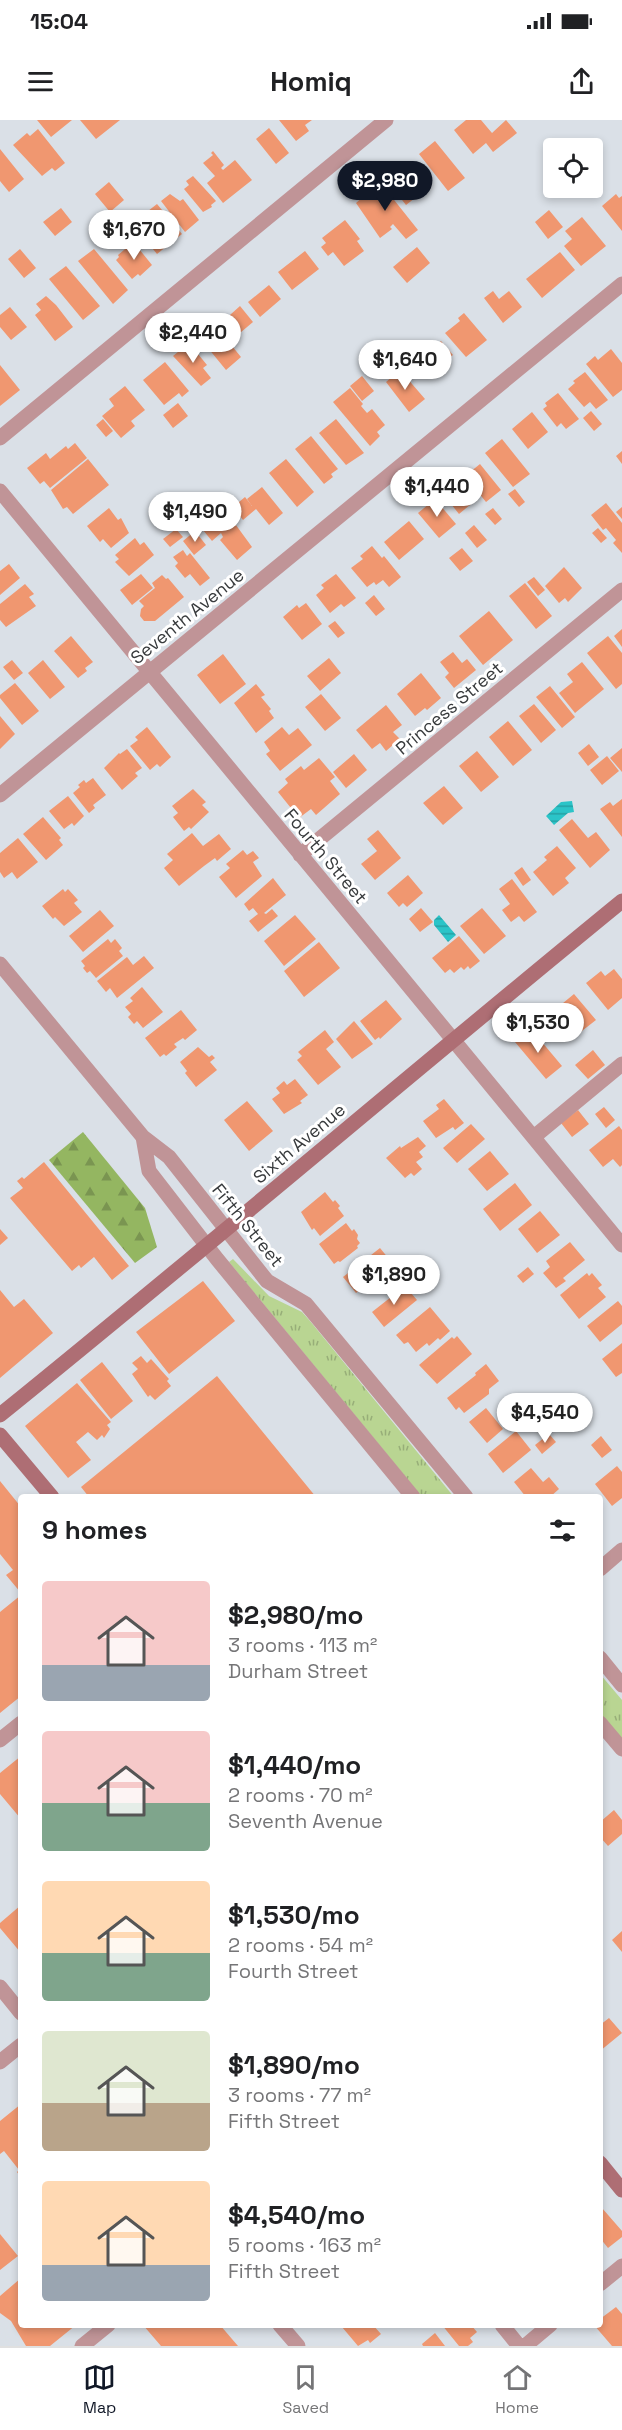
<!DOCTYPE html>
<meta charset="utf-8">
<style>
body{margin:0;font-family:"Space Grotesk",sans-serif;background:#f2f2f2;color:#202124;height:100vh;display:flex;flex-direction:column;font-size:22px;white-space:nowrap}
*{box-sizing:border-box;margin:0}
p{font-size:20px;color:#757577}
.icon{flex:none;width:33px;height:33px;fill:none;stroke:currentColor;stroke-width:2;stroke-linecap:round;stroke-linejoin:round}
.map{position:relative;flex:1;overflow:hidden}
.side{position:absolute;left:18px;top:1374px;width:585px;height:834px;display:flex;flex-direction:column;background:#fff;border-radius:6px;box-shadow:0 3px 9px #0003}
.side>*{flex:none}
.tools{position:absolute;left:543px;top:18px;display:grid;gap:12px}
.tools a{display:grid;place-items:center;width:60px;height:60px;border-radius:6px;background:#fff;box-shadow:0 3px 9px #0003;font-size:30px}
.price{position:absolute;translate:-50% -51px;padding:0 14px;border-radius:21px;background:#fff;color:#222;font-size:20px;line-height:39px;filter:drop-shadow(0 2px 3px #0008)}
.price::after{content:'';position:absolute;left:50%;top:36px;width:18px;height:14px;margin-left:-9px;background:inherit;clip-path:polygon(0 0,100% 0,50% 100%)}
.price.selected{background:#111827;color:#fff}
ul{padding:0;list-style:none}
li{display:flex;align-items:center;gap:18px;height:150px;padding:0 24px}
li span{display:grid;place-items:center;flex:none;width:168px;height:120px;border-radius:6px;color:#555}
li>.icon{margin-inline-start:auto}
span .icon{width:72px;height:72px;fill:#fffc;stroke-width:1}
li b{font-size:26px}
h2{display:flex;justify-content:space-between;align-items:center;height:72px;padding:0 24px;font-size:26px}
.status{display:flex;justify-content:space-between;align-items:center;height:42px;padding:0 30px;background:#fff;direction:ltr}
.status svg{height:16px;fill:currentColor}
header{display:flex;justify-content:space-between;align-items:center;height:78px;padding:0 24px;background:#fff;font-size:27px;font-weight:700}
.tab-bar{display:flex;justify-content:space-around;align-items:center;height:84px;border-top:2px solid #e0e0e0;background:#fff;font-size:16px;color:#757577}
.tab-bar a{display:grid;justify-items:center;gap:3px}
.tab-bar .selected{color:#111827}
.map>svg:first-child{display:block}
.grass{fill:url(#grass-tufts)}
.forest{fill:url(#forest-firs)}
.water{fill:url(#water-rules)}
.building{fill:#f09770}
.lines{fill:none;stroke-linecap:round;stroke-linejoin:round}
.street{stroke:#c09497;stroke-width:15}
.secondary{stroke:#ae6e74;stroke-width:15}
.labels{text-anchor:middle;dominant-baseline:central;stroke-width:6;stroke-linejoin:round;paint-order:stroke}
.street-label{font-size:18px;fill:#373a3c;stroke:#fff}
</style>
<div class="status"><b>15:04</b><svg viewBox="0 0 49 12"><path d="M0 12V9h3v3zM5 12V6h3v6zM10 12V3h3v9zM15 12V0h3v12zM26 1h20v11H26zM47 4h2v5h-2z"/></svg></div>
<header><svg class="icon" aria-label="menu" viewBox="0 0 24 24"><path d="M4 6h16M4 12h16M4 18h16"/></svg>Homiq<svg class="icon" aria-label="share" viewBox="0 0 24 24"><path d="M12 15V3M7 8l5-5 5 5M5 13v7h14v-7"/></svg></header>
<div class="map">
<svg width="622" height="2226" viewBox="0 0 622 2226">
<defs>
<pattern id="grass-tufts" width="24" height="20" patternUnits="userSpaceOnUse" patternTransform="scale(1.5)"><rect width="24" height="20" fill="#b9d592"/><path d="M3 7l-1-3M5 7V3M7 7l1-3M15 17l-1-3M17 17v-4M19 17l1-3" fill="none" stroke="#97ae78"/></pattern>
<pattern id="forest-firs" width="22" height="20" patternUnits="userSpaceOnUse" patternTransform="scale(1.5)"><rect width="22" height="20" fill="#94b661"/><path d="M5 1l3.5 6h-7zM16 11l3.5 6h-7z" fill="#7a9551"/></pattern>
<pattern id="water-rules" width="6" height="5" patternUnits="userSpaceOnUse" patternTransform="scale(1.5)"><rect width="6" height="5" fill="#2bc4c8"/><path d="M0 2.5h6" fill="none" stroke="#26a0a4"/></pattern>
</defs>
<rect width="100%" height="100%" fill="#dae0e7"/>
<!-- grass -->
<path class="grass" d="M 233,1139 L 269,1176 L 302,1192 L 310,1201 L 454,1377 L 422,1377 L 229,1142 Z
M 600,1554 L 622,1580 L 622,1622 L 600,1595 Z"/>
<!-- forest -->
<path class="forest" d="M 83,1012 L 145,1088 L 157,1127 L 135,1143 L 49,1040 Z"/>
<!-- water -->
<path class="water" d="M 572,681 L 574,692 L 568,693 L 554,705 L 546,696 L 561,682 Z
M 439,795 L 456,815 L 448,822 L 434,805 L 434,800 Z"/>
<!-- building -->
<path class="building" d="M 37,0 L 72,0 L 51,17 Z
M 80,0 L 120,0 L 96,19 Z
M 279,0 L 312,0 L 305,5 L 309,11 L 296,21 Z
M 466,0 L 481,0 L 492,13 L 506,0 L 517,13 L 493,32 L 486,23 L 473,34 L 454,10 Z
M 269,8 L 289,33 L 276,44 L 256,19 Z
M 38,9 L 65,43 L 55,51 L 52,48 L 42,56 L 13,25 L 27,13 L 30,16 Z
M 435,21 L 465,58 L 448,71 L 419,34 Z
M 0,29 L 24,59 L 9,72 L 0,61 Z
M 213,31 L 224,45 L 221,48 L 223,50 L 235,40 L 252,60 L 223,83 L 207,63 L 215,56 L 203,43 L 213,35 L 211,33 Z
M 409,44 L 423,62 L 410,72 L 415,78 L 406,85 L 387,61 Z
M 193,56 L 216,81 L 211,85 L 212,87 L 203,92 L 184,69 L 189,65 L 186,61 Z
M 379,61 L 418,110 L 406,119 L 393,104 L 390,107 L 392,109 L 380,118 L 356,83 L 364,76 L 362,74 Z
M 109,62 L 124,80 L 110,92 L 95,74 Z
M 170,74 L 180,81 L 183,79 L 199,100 L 185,112 L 161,81 Z
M 616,74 L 619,78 L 622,76 L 622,111 L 602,86 Z
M 157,84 L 182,114 L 157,134 L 143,117 L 146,115 L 141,109 L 145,105 L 139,98 Z
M 61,88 L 72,102 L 55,116 L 43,102 Z
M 549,90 L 563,107 L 548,119 L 535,102 Z
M 582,97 L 606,126 L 581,146 L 564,126 L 572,119 L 565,111 Z
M 345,100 L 360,119 L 357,121 L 364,131 L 344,146 L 333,132 L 328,136 L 321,127 L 326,123 L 322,118 Z
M 131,124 L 133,126 L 135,124 L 152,145 L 140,156 L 138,154 L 132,159 L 116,140 L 119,137 L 118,135 Z
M 417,127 L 430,143 L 407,163 L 393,147 Z
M 20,129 L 36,148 L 24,158 L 8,139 Z
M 94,129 L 128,170 L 113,184 L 78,141 Z
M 305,131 L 319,149 L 292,170 L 278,152 Z
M 560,132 L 575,150 L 542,178 L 526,159 Z
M 66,146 L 100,186 L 83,200 L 49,159 Z
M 269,165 L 281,179 L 260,197 L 248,182 Z
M 493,171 L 499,179 L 509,171 L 522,187 L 503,203 L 484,178 Z
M 46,176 L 56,185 L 73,207 L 55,221 L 35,195 L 41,190 L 36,184 Z
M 240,186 L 253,202 L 234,218 L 221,203 Z
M 10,187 L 27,207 L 11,220 L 0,207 L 0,195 Z
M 464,193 L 487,220 L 466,237 L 445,213 L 460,201 L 458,198 Z
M 209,198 L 241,237 L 226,250 L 194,211 Z
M 441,221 L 453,235 L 447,239 L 451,244 L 435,257 L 420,239 Z
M 189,223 L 207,245 L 203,248 L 211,258 L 201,266 L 173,236 Z
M 611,229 L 622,243 L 622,270 L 613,277 L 586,244 L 595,236 L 598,240 Z
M 165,242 L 189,271 L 182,277 L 179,273 L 164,285 L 143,260 Z
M 0,245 L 20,270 L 0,286 Z
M 400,250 L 425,279 L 409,292 L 386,262 Z
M 585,252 L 608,280 L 596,289 L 590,282 L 584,287 L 568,269 L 575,263 L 573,261 Z
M 362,256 L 374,271 L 362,281 L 350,266 Z
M 125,266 L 145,290 L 131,301 L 135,306 L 121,318 L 102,296 L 114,286 L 109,279 Z
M 350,268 L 363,284 L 361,286 L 367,293 L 372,289 L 385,305 L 377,312 L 380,316 L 370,326 L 333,282 Z
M 558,273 L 579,299 L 566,309 L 561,303 L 557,307 L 543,289 L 547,286 L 545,283 Z
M 178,283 L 188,296 L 173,308 L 163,295 Z
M 591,291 L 602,304 L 594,311 L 583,298 Z
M 532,292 L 548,312 L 528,329 L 512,309 Z
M 103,299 L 113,311 L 106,317 L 96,305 Z
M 336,299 L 364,333 L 346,345 L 319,313 Z
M 311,316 L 338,349 L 331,354 L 333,357 L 324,364 L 295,329 Z
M 502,319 L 530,354 L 513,367 L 485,333 Z
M 75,323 L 87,338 L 50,368 L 44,361 L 40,364 L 27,348 L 46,333 L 50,339 L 66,326 L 68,329 Z
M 622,331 L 622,344 L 616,336 Z
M 88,339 L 109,365 L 73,394 L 67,387 L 63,389 L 51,370 Z
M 286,339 L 314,372 L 297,387 L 269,353 Z
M 480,344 L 501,370 L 486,382 L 465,356 Z
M 460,360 L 476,380 L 459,394 L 443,374 Z
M 262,367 L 283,393 L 269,405 L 256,389 L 243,400 L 233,387 L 245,377 L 252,386 L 247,379 Z
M 515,369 L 525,382 L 519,387 L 508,374 Z
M 435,379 L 456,404 L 439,418 L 418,393 Z
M 213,382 L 230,403 L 233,401 L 252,427 L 237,440 L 220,420 L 223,417 L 221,413 L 212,421 L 193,398 Z
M 606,383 L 622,403 L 622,433 L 613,423 L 616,420 L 606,408 L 603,410 L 591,395 Z
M 622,387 L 622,399 L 616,392 Z
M 109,388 L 118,400 L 121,398 L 129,413 L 111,428 L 103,419 L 100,422 L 87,406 Z
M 493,388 L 502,399 L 495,405 L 485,394 Z
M 409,401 L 424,419 L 399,440 L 384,422 Z
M 474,405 L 487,420 L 477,428 L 465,413 Z
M 598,408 L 607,418 L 601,423 L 592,413 Z
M 176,409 L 183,417 L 170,427 L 163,419 Z
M 195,411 L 206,425 L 194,435 L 183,421 Z
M 135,418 L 140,425 L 144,422 L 154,435 L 129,456 L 115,442 L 119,439 L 115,435 Z
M 372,426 L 382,438 L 384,436 L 401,457 L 389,467 L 383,460 L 376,465 L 374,462 L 367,467 L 351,448 L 363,439 L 360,436 Z
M 462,428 L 473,441 L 460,451 L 449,438 Z
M 183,430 L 187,436 L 190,433 L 210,458 L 200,466 L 190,454 L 185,458 L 175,446 L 178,443 L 173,437 Z
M 9,444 L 20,458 L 0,475 L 0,451 Z
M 564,447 L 582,468 L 568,482 L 565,478 L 559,483 L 545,466 Z
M 141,454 L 153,468 L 132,485 L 120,470 Z
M 336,454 L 356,478 L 344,487 L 341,484 L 330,493 L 316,475 L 324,468 L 321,465 Z
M 162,455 L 166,459 L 168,458 L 184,477 L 155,501 L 144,501 L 140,496 L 141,489 L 144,486 L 139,481 L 155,468 L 152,463 Z
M 534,457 L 545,470 L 538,476 L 527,462 Z
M 525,463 L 552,496 L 536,509 L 509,476 Z
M 25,464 L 34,474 L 29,477 L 36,486 L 6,507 L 0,500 L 0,484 Z
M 374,475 L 385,489 L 376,496 L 365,483 Z
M 306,483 L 322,504 L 302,520 L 283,497 L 297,485 L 299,488 Z
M 489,491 L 513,520 L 483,545 L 459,516 Z
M 335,501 L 345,513 L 338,518 L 328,506 Z
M 622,509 L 622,527 L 614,516 Z
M 71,516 L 93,542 L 85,548 L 87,551 L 78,558 L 54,531 Z
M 608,516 L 622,533 L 622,564 L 616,569 L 587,533 Z
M 453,532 L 462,543 L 467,539 L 476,550 L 454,568 L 445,557 L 449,553 L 440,542 Z
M 223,534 L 246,564 L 220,584 L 197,555 Z
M 329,538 L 341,553 L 320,571 L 307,556 Z
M 12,540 L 23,553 L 14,560 L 3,547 Z
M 43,540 L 65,567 L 50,579 L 28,553 Z
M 582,542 L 604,569 L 575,593 L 559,573 L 573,562 L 567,554 Z
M 421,553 L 441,578 L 427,590 L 425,588 L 415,596 L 397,574 Z
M 15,563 L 39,591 L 22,605 L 0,578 L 0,575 Z
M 256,564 L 265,575 L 261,577 L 271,589 L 269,591 L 274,598 L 256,613 L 234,583 Z
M 550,566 L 575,597 L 562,608 L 536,577 Z
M 321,574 L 341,598 L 325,611 L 305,587 Z
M 534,584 L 556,610 L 541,623 L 519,596 Z
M 386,585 L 402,605 L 393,612 L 400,619 L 386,631 L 380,623 L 372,629 L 356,610 Z
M 0,596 L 15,614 L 0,629 Z
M 508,601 L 532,630 L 513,646 L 489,617 Z
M 147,607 L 171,637 L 160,647 L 157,644 L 150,650 L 130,626 L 138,620 L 135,617 Z
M 282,607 L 289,615 L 298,608 L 312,625 L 280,651 L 266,634 L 270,631 L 264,622 Z
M 589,624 L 599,637 L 588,646 L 578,633 Z
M 622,628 L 622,652 L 610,638 Z
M 127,629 L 142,648 L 135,653 L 138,656 L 122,670 L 104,648 L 119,633 L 120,634 Z
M 477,631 L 499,657 L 481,672 L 459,646 Z
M 354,634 L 367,650 L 346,668 L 333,652 Z
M 607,636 L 619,651 L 602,665 L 590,650 Z
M 319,638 L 335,657 L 330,661 L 340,674 L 316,695 L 311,689 L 299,698 L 278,672 L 288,663 L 285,659 L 301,646 L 304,650 Z
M 93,658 L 106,675 L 93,685 L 95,688 L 89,693 L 73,673 L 80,667 L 78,665 L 84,660 L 86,663 Z
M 444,666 L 463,688 L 443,705 L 423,683 Z
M 193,669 L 206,682 L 202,685 L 209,692 L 191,709 L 189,707 L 184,711 L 173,697 L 178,693 L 172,686 Z
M 68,676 L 84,696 L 74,706 L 72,703 L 64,709 L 49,691 Z
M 622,679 L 622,717 L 600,689 L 610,682 L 613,686 Z
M 43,697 L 61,718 L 59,720 L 63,725 L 46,740 L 23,714 Z
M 572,699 L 588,718 L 596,712 L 610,730 L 590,748 L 559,710 Z
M 378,710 L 401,738 L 375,760 L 361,744 L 377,731 L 367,719 Z
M 192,713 L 203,726 L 219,714 L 231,729 L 217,741 L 215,738 L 204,746 L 179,766 L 164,748 L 173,740 L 167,734 Z
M 18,718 L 38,742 L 17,759 L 12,752 L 4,758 L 0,752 L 0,733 Z
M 557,726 L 576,748 L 565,758 L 569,763 L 553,776 L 533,752 L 547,740 L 544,737 Z
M 243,730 L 247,735 L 253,731 L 259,738 L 253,742 L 262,756 L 236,778 L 219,757 L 230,748 L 226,744 Z
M 522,747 L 531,760 L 523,766 L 514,753 Z
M 408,755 L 423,773 L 407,787 L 403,783 L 399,787 L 387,773 Z
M 273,758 L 286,775 L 264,793 L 266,794 L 272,789 L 278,796 L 258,812 L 249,801 L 258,794 L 253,788 L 249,791 L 244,784 Z
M 512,759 L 537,792 L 524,802 L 519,796 L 511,802 L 502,790 L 510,784 L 499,769 Z
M 63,769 L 65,772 L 68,769 L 78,780 L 74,783 L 82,792 L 64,806 L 55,797 L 53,799 L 42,786 Z
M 421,788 L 433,802 L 420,812 L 409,799 Z
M 482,788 L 506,816 L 484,834 L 460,806 Z
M 100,790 L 114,806 L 83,832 L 69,816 Z
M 295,795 L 316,819 L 284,846 L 264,821 Z
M 459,816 L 480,841 L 470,849 L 468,846 L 464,850 L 461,847 L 454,853 L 450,849 L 445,853 L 432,838 Z
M 108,819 L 111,823 L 115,819 L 122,828 L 119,831 L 123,836 L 96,858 L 90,851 L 87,853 L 83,848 L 85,846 L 81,841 Z
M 319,822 L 340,848 L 304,877 L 284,851 Z
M 144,836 L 154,848 L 117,878 L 110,868 L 106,872 L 97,861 L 127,837 L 133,845 Z
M 614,849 L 622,859 L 622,878 L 608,890 L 586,863 L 601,851 L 605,856 Z
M 142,867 L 163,892 L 143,908 L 137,901 L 134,904 L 128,897 L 131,894 L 125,887 L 133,881 L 130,878 Z
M 574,874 L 596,900 L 578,914 L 557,888 Z
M 386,880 L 402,899 L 380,919 L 379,917 L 375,920 L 360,901 Z
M 181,890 L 197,910 L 185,920 L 183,918 L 174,924 L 177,927 L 166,936 L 164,934 L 160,937 L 145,918 Z
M 354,901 L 373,924 L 352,939 L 336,919 Z
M 531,909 L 562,946 L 546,959 L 515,922 Z
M 325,910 L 334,922 L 326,929 L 341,947 L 318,965 L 297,940 L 302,936 L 298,932 Z
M 198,927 L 209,937 L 212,935 L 215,938 L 210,942 L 217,950 L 196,967 L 185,953 L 187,951 L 180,942 Z
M 593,930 L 605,945 L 588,959 L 575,945 Z
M 295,959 L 308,975 L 300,981 L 302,983 L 284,994 L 272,979 L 280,973 L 276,968 L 284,961 L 287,965 Z
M 444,979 L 464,1003 L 455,1010 L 453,1007 L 436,1018 L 423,1001 L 439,989 L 436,985 Z
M 247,981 L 273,1011 L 249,1031 L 224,1000 Z
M 604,987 L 615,1000 L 606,1008 L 595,994 Z
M 578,990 L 589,1004 L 572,1017 L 561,1003 Z
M 471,1004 L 485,1019 L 457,1043 L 443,1028 Z
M 619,1006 L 622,1010 L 622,1045 L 620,1047 L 613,1039 L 603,1047 L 589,1030 Z
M 418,1017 L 426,1026 L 419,1032 L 423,1037 L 416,1042 L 422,1049 L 414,1056 L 411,1053 L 405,1058 L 386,1038 L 400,1026 L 401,1028 Z
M 490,1031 L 509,1054 L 487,1071 L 468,1049 Z
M 44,1042 L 129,1146 L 112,1160 L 94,1137 L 81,1148 L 79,1145 L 72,1151 L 10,1078 L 23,1068 L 17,1061 L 22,1057 L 24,1059 Z
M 515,1063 L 532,1085 L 500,1111 L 483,1089 Z
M 325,1072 L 333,1082 L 335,1080 L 340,1086 L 338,1088 L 344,1096 L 320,1116 L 314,1108 L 312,1110 L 301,1092 Z
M 540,1091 L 560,1115 L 537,1133 L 518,1109 Z
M 346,1103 L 352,1111 L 354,1109 L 358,1115 L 357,1119 L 360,1123 L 357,1126 L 358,1128 L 340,1142 L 338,1141 L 334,1144 L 319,1124 Z
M 0,1109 L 8,1118 L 0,1125 Z
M 570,1122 L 585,1140 L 563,1158 L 566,1161 L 556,1168 L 543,1153 L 550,1147 L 546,1141 Z
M 380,1128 L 389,1139 L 387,1141 L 390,1143 L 386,1146 L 387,1148 L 356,1173 L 343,1157 Z
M 528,1147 L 534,1154 L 523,1163 L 517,1156 Z
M 587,1153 L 589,1156 L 592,1153 L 602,1165 L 598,1168 L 606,1177 L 579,1199 L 560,1175 Z
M 203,1161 L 235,1201 L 169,1254 L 136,1212 Z
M 405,1166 L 417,1180 L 384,1207 L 372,1192 Z
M 0,1170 L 14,1187 L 24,1179 L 53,1213 L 0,1258 Z
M 618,1181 L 622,1186 L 622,1204 L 600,1222 L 587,1206 Z
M 430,1187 L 450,1211 L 440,1220 L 438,1218 L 429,1226 L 427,1223 L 416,1232 L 408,1222 L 404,1224 L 396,1215 Z
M 457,1216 L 472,1234 L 437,1264 L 419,1245 L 452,1217 L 454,1219 Z
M 622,1223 L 622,1253 L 616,1257 L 602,1239 Z
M 141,1236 L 147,1243 L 151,1239 L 169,1259 L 167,1261 L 171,1266 L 155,1280 L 150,1275 L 148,1277 L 132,1254 L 138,1249 L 132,1243 Z
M 102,1242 L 133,1281 L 111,1299 L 80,1260 Z
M 486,1244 L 499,1261 L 489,1269 L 489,1274 L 464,1293 L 459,1287 L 456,1290 L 447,1278 L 476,1255 L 475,1253 Z
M 217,1256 L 316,1377 L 89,1377 L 81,1367 Z
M 77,1263 L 111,1302 L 107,1305 L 110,1309 L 104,1318 L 102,1315 L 97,1320 L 88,1312 L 76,1322 L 91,1340 L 68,1358 L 25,1306 Z
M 486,1288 L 503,1309 L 487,1323 L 469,1302 Z
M 518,1293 L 524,1300 L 513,1310 L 507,1303 Z
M 516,1311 L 531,1330 L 503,1353 L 488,1334 Z
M 549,1314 L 556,1322 L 542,1334 L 535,1325 Z
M 601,1316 L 612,1330 L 602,1338 L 591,1325 Z
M 617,1346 L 622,1352 L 622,1378 L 612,1386 L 595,1364 Z
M 531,1348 L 543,1362 L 549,1357 L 559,1369 L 550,1377 L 526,1377 L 514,1362 Z
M 0,1361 L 21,1387 L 21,1473 L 6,1455 L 13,1450 L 0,1434 Z
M 21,1475 L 21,1576 L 0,1593 L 0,1492 Z
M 21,1636 L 21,1699 L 0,1674 L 0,1653 Z
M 614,1690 L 622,1700 L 622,1714 L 608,1726 L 600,1717 L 600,1702 Z
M 21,1785 L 21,1833 L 0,1808 L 0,1803 Z
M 622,1811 L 622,1832 L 612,1820 Z
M 609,1898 L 622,1913 L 600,1931 L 600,1905 Z
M 21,1984 L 21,2058 L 17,2052 L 19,2050 L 4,2031 L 0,2034 L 0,2001 Z
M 602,2088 L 622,2111 L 622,2117 L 608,2128 L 600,2118 L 600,2089 Z
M 0,2114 L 18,2136 L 0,2150 Z
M 21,2158 L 21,2205 L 76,2205 L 50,2226 L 26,2226 L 11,2201 L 0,2193 L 0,2176 Z
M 616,2187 L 622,2194 L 622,2226 L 612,2226 L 594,2205 L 600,2205 L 600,2199 Z
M 143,2205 L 220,2205 L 238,2226 L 161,2226 Z
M 344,2205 L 373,2205 L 381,2214 L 370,2223 L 368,2220 L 358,2226 L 342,2207 Z
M 442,2205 L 471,2205 L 477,2212 L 470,2218 L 473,2222 L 468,2226 L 459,2226 Z
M 435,2213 L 445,2226 L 423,2226 L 422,2224 Z"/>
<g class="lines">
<!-- street -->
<path class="street" d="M 0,318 L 386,0
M 0,371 C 207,622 416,873 622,1125
M 0,675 L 622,164
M 300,735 L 622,470
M 0,844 L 143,1017 L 169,1037 L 267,1161 L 306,1184 L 466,1377
M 535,1016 L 622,944
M 143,1017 L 149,1051 L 217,1139 L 413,1377
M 600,1449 L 622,1430
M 600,1538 L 622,1565
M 600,1603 L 622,1629
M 0,1620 L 21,1603
M 0,1867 L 21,1893
M 0,1942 L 21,1925
M 600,2164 L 622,2146
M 280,2205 L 298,2226
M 502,2205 L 519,2226
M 82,2226 L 108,2205
M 525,2226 L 550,2205"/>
<!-- secondary -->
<path class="secondary" d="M 0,1295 C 209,1126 414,951 622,781
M 0,1315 L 52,1377
M 600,2043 L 622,2070"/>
</g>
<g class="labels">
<!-- street labels -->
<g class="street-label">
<text transform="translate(187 496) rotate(-39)">Seventh Avenue</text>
<text transform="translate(449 588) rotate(-40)">Princess Street</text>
<text transform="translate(326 736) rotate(50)">Fourth Street</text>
<text transform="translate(299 1023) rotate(-40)">Sixth Avenue</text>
<text transform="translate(248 1105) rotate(51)">Fifth Street</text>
</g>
</g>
</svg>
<div class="tools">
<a><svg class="icon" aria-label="locate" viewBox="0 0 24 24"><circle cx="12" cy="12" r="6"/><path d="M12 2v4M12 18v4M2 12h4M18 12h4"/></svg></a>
</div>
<b class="price selected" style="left:385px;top:92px">$2,980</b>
<b class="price" style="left:134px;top:141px">$1,670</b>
<b class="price" style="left:193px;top:244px">$2,440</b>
<b class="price" style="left:405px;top:271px">$1,640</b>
<b class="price" style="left:437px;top:398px">$1,440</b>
<b class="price" style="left:195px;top:423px">$1,490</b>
<b class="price" style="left:538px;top:934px">$1,530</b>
<b class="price" style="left:394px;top:1186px">$1,890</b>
<b class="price" style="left:545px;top:1324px">$4,540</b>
<section class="side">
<h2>9 homes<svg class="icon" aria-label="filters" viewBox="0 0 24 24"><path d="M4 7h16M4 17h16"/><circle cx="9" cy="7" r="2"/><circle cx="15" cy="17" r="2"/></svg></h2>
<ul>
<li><span style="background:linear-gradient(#f6c9c9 70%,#9aa5b1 0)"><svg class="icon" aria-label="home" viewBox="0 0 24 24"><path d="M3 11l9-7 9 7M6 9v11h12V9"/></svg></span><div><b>$2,980/mo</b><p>3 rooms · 113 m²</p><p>Durham Street</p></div></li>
<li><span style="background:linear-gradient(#f6c9c9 60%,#7fa58c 0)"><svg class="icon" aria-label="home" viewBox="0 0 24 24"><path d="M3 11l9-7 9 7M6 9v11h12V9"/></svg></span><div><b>$1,440/mo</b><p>2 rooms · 70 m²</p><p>Seventh Avenue</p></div></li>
<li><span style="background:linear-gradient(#ffd9b3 60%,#7fa58c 0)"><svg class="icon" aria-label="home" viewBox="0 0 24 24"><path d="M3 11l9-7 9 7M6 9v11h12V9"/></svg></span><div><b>$1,530/mo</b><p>2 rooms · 54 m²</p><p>Fourth Street</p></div></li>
<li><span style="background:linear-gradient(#dfe7d0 60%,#b9a48a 0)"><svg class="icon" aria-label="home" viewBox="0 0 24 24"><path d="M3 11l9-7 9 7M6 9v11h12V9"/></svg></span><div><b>$1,890/mo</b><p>3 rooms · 77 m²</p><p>Fifth Street</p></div></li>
<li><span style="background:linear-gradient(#ffd9b3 70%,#9aa5b1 0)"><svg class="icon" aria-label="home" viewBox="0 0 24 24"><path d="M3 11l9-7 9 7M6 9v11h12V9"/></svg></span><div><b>$4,540/mo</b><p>5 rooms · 163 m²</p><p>Fifth Street</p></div></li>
</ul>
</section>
</div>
<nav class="tab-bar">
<a class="selected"><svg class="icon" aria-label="map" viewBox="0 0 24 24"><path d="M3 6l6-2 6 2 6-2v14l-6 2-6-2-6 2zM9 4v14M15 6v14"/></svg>Map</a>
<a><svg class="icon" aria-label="saved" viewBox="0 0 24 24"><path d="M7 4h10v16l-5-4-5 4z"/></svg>Saved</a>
<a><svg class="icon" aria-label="home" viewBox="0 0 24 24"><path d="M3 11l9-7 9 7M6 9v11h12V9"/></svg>Home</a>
</nav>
